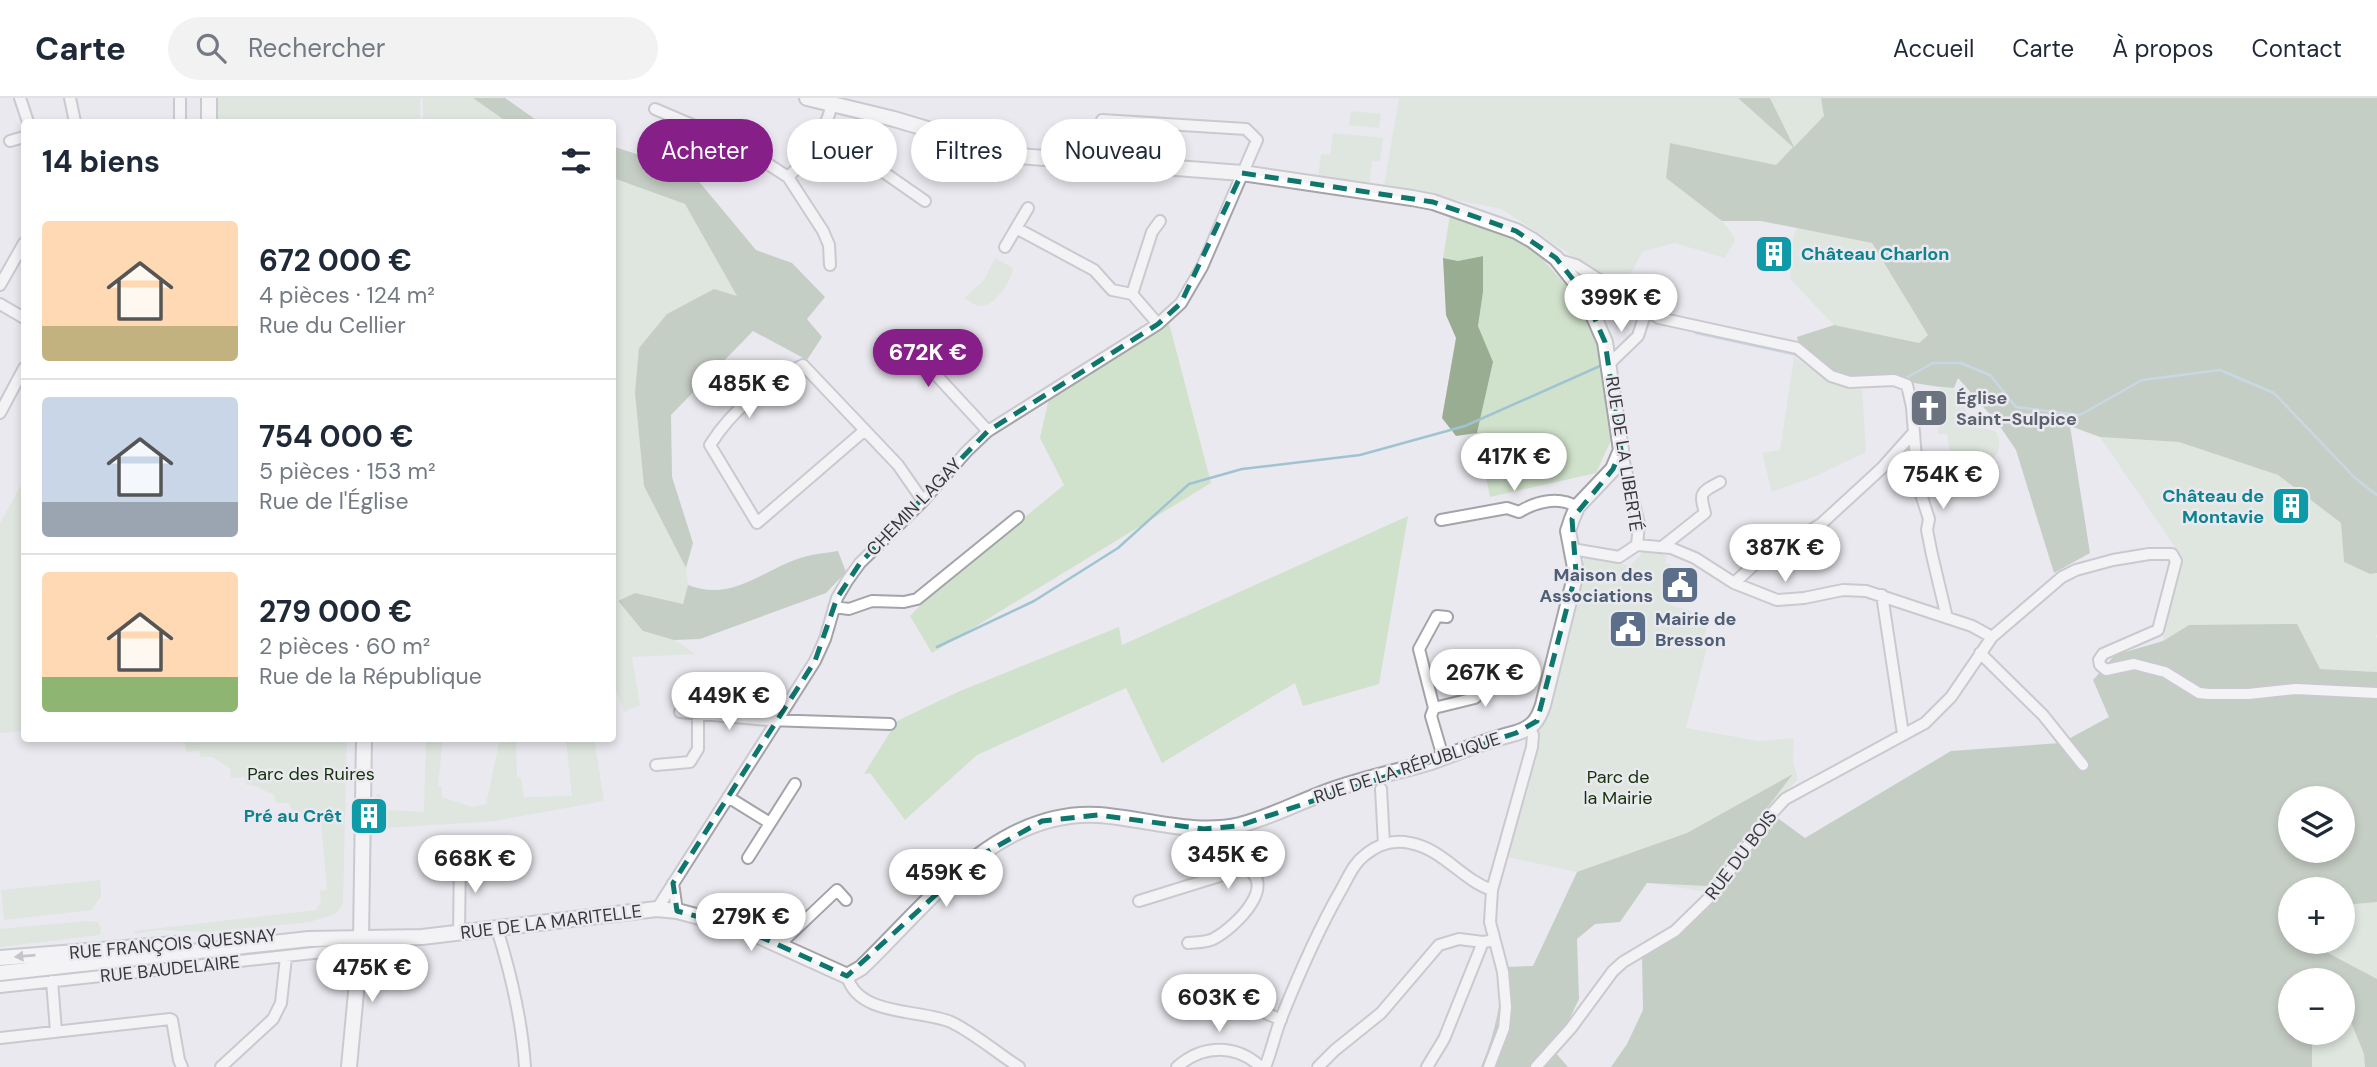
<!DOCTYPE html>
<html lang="fr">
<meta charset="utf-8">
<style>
body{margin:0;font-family:"DM Sans",sans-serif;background:#f2f2f3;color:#1f2937;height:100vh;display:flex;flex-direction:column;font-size:26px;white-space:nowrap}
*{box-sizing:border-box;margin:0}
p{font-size:23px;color:#747a83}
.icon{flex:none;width:38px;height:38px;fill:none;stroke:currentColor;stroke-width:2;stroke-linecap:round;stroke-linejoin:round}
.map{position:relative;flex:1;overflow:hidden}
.details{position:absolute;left:21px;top:21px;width:595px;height:623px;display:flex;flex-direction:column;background:#fff;border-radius:7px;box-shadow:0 4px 10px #0003}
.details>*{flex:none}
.top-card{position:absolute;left:637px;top:21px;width:665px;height:63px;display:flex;gap:14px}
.tools{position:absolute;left:2278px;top:688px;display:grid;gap:14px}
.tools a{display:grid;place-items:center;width:77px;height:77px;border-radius:50%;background:#fff;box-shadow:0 4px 10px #0003;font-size:35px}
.price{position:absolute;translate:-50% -60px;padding:0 16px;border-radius:24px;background:#fff;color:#222;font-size:23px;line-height:46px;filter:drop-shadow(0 2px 4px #0008)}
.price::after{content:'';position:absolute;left:50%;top:42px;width:21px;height:16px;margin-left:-10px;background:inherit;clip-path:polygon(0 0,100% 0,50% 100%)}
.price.active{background:#861f87;color:#fff}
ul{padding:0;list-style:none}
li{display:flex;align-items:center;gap:21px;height:175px;padding:0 21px}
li+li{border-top:2px solid #e0e1e3}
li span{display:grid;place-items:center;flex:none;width:196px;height:140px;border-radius:7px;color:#555}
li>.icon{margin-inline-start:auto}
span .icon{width:84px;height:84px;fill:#fffc;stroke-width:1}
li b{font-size:30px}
h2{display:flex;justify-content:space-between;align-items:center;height:84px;padding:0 21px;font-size:30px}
.chip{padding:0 24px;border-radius:32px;background:#fff;box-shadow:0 4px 10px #0003;font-size:24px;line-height:63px}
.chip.active{background:#861f87;color:#fff}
header{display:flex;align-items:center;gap:42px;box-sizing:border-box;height:98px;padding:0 35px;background:#fff;border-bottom:2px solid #e0e1e3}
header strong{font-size:33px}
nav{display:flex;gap:38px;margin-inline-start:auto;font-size:24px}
.search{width:490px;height:63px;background:#f2f2f3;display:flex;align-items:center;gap:18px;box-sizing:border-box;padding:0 24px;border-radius:38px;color:#747a83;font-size:26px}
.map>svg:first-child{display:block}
.green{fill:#d1e2cc}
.forest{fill:#99ad93;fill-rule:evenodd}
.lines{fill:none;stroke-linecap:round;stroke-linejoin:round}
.stream{stroke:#a0c3d2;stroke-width:2.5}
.minor-casing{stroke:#a3a3a9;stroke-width:14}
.tertiary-casing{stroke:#a3a3a9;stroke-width:18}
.minor{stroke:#fff;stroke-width:10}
.tertiary{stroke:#fff;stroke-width:14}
.oneway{fill:#9c9c9e}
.marked{fill:none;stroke:#0f766e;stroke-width:5;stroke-dasharray:14 9;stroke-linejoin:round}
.labels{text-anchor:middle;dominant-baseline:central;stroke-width:5;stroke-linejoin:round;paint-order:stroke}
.culture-label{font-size:18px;font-weight:bold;fill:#0d838f;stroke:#eae9ef;text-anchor:end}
.worship-label{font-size:18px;font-weight:bold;fill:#5b616d;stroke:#eae9ef;text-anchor:start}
.street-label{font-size:18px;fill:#39393c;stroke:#eae9ef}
.service-label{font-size:18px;font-weight:bold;fill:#4e5e75;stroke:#eae9ef;text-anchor:end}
.park-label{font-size:18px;fill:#14320a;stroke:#eae9ef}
</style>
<header>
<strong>Carte</strong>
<div class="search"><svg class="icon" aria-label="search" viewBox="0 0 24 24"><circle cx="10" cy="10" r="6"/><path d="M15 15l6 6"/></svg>Rechercher</div>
<nav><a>Accueil</a><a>Carte</a><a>À propos</a><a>Contact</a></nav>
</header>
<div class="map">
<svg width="2377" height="969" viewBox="0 0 2377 969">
<rect width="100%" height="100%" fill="#eae9ef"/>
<!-- green -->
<path class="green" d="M 217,0 L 420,0 L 420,24 L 216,24 Z
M 423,0 L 473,0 L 507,24 L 423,24 Z
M 1399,0 L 1738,0 L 1792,47 L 1770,0 L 1821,0 L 1825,18 L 1776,67 L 1670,45 L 1666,80 C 1687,96 1725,118 1735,142 L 1725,160 L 1675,145 L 1643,153 L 1622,191 L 1502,111 L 1384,88 Z
M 1351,13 L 1381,16 L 1379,30 L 1349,27 Z
M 1333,35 L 1383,40 L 1380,63 L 1372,63 L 1369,87 L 1318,81 L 1321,56 L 1330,57 Z
M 612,80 L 685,106 L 738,199 L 714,192 L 644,388 L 686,470 L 688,487 L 683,506 L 635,495 L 618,504 L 643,533 L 674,542 L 696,556 L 632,559 L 640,607 L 624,614 L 612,581 Z
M 1450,117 L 1498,132 L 1537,155 L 1566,187 L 1590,223 L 1609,278 L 1617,329 L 1596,375 L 1490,399 L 1477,335 L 1493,265 L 1478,228 L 1483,194 L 1482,158 L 1458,163 L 1443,160 Z
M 1797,130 L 1872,145 L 1928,236 L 1919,245 L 1834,227 L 1790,181 L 1793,138 Z
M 995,160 L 1013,170 C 1012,182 994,210 980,208 C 975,208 969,203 964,200 L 984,182 Z
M 1169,225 L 1211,385 L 932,555 L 910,518 L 930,497 L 1064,387 L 1040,340 L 1049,300 Z
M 1794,259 C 1815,274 1835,289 1862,292 L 1866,354 L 1816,378 L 1772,394 L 1762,355 L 1780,352 Z
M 1940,290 L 1954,291 L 1976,330 L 1990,331 L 1997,335 C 2008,368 1975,365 1952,368 L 1947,336 L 1938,336 Z
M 2100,339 L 2179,344 L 2278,377 L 2341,425 L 2344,464 L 2370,476 L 2377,475 L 2377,536 L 2375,539 L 2377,540 L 2377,574 L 2320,571 L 2189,527 L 2163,543 L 2179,455 Z
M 24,382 L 24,633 L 0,635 L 0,425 Z
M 1408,418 L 1379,586 L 1303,608 L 1295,585 L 1162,665 L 1126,590 L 977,657 L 905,722 L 870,675 L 864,676 L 897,623 L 960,593 L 1119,529 L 1122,547 Z
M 1644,453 L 1656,453 L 1667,458 L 1665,465 L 1679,470 L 1667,506 L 1709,518 L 1704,542 L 1708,546 L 1686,630 L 1759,643 L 1793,640 L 1794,643 L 1793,664 L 1798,681 L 1768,713 L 1709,794 L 1577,774 L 1507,759 L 1585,457 L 1630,468 Z
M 175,641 L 347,641 L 343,802 C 340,821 326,817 311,824 L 208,834 L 158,832 L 135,836 L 134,833 L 316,812 L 321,804 L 320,793 L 327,792 L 321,724 C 310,721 305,713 292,713 L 289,705 L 276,705 L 274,696 C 262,694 263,687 246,687 L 245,679 L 231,680 L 230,670 L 212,659 L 201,659 L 199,653 L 186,654 L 185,645 L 178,644 Z
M 426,641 L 443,641 L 438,687 L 442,689 L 442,699 L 472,709 L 486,706 L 500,641 L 516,641 L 517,679 L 521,680 L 524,699 L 572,698 L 566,641 L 594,641 L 604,703 L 494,723 L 372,731 L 372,702 L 379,695 L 388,712 L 424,714 Z
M 100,782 L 101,798 L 92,812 L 4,822 L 1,792 Z
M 2377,786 L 2377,969 L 2271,969 L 2291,934 L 2343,934 L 2343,882 L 2296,882 L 2306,844 L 2343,844 L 2343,801 Z
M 87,823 L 98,824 L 101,830 L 100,837 L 0,849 L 0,831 Z"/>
<!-- forest -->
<path class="forest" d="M 473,0 L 505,0 L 539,24 L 507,24 Z
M 1738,0 L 1770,0 L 1794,49 L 1824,18 L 1821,0 L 2377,0 L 2377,475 L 2370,476 L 2344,464 L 2341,425 L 2278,377 L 2179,344 L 2100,339 L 2070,328 L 2090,455 L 2054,475 L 2016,352 L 1999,327 L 1958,280 L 1954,290 C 1928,289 1904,282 1878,279 C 1865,278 1838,280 1828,276 C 1818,271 1798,249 1797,239 L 1834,227 L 1919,245 L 1928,237 L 1872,145 L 1761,123 L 1722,123 L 1666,80 L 1670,45 L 1776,67 L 1793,49 Z
M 612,48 L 691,74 L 756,152 L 792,165 L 825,199 L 807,221 L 822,239 L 807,262 L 753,233 L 671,317 L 672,379 L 693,445 L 686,470 L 644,388 L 635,295 L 639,250 L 667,216 L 714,191 L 737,198 L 685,106 L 613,80 Z
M 1483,158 L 1483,194 L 1478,228 L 1493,264 L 1477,335 L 1456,338 L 1442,320 L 1456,240 L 1446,217 L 1443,160 L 1458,163 Z
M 838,453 L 846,474 L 826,495 L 700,541 L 674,542 L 643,533 L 618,503 L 635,495 L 683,506 L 688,487 C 732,504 761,473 800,460 C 812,456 826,455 838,453 Z
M 2297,526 L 2320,571 L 2377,574 L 2377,804 L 2343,807 L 2343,791 L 2291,791 L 2291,844 L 2313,844 L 2313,847 L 2377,881 L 2377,969 L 2365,969 L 2364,956 L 2343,904 L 2343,882 L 2291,882 L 2291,934 L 2312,935 L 2312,969 L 1611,969 L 1627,946 L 1643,912 L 1642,857 L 1676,838 L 1768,713 L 1805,740 L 1951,653 L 2061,645 L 2109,619 L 2093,582 L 2115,557 L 2163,543 L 2189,527 ZM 2291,700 L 2343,700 L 2343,752 L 2291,752 Z
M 1793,676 L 1707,788 L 1647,785 L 1620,824 L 1595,826 L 1577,841 L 1579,901 L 1554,953 L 1568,969 L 1481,969 C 1495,936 1501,905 1504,869 L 1533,868 L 1577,774 L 1687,735 Z"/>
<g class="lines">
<!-- stream -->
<path class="stream" d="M 1696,235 L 1798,257
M 1904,281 L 1933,265 L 1961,265 L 1990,277 L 2016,309 L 2080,317 L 2142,282 L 2220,272 L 2274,295 L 2355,380 L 2377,397
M 937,549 L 1034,503 L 1118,450 L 1189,386 L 1242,371 L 1360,357 L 1465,328 L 1600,268"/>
<!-- minor casing -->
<g class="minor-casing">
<path id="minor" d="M 20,0 L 28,24
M 70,0 L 75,24
M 655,11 L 737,46 L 788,79
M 180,24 L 180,0
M 823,32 L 925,103
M 10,43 L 24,39
M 1016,130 L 1094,172 L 1112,192 L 1132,196 L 1158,226
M 1005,149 L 1028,110
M 1556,161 L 1576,167 L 1659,220 L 1797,250 L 1831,278 L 1850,284 L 1894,282 L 1907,287 L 1912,309 L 1918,387 L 1929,421 L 1927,432 L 1932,457 L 1947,520
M 830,167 L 829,147 L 823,133 L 788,79 C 809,60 825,34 832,6
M 0,187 L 24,145
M 1132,196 L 1152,134 L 1160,123
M 0,206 L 24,220
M 920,245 L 913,252 L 988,333
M 1610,265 L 1638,238 L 1646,213
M 0,315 L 24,270
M 865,332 L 757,425 L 710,347 C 734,309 764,288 803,267 L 898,367 L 923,403
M 1621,352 L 1639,426 L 1637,447
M 1441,422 L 1507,410 L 1519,414 C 1537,403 1559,398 1577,409
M 1662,449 L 1705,415 C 1699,393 1701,395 1720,384
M 1572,451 L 1619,459 L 1637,447 L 1671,450 L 1695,460 L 1734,485 L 1777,502 L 1804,500 L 1843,492 L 1866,493 L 1972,528 L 1992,539
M 1734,485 L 1756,465 L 1821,426 L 1882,370 L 1914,334
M 1882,497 L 1903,636
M 834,509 L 849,511 L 872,503 L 904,504 L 917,501 L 1018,419
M 1980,555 L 2043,617 L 2083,667
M 1434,610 L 1475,600 L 1490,581 L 1488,574
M 680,614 L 768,622 L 890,626
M 1443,659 L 1431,618 L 1434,610 L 1419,551 L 1437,518 L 1447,519
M 656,667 L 690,664 L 698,651 L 698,616
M 1381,691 L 1384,746
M 728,699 L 770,725
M 748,760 L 795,686
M 673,785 L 677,813
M 1139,803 L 1239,772 C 1252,759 1235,743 1234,728
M 657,811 L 815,563 L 825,541 L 837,500 L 847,483 L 860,465 L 923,403 L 967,353 L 988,333 L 1158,226 L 1181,205 L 1202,169 L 1257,42 L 1246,31 L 1102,22
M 497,831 C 511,876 522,922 525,969
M 459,835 L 460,758
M 1188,845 C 1197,844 1207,845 1215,840 C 1235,829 1281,785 1243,769
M 778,848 L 837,792 L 846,802
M 847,878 C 858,919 921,911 951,924 C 974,935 997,955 1019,969
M 52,883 L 56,933
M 0,889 L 341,852
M 1237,902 L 1281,922
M 0,940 L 170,921 L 172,922 L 179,962 L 182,969
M 221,969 L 273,921 L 281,905 L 286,859
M 1177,969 C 1203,946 1236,946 1261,969
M 1265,969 C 1272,952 1275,935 1282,918 C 1299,876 1318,832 1341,792 C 1348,780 1353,766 1365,757 C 1377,747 1393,741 1410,745 C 1443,751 1462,782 1492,792
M 1318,969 L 1335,952 L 1381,915 L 1439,847 L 1459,841 L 1483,844
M 1427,969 L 1444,941 L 1483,844 L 1490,843
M 1489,969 L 1504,930 L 1506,909 L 1503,874 L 1490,824 L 1492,792 L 1532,649 L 1533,637 L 1530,631
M 1536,969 L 1571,930 L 1613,873 L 1623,864 L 1675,833 L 1714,795 L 1765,723 L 1785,701 L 1925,625 L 1951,599 L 1992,539 L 2062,479 L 2076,472 L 2113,462 L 2149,456 L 2172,456 L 2176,463 L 2158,532 L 2103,556 L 2099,562 L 2100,567 L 2106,572 L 2134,566 L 2165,574 L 2199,595 L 2209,596 L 2248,596 L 2296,591 L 2377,595"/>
</g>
<!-- tertiary casing -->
<g class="tertiary-casing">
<path id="tertiary" d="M 209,24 L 209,0
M 0,860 L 175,846
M 0,875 L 309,841 L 422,839 L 657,811 L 677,813 L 741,830 L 847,878 L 861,870 C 927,807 996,711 1098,717 C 1144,720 1193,738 1240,727 C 1271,719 1299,704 1329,693 C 1362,681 1397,674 1431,664 C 1459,654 1487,642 1516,635 C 1532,630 1538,623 1543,607 L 1576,475 L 1568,433 L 1572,421 L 1577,409 L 1613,371 L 1621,352 L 1605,244 L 1583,194 L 1556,160 L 1532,142 L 1516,133 L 1433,104 L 1412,100 L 1242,75 L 1018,58 L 894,21 L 807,0
M 349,969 L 361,841 L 364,640"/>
</g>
<!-- minor -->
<use href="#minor" class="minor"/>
<!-- tertiary -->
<use href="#tertiary" class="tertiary"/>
</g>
<!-- one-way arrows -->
<defs><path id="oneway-solid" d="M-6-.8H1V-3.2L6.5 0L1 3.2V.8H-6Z" transform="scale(1.75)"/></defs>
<use class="oneway" href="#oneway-solid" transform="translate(25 858) rotate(175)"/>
<!-- marked area -->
<path d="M0 0H2377V969H0ZM 1242,75 L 1433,104 L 1516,133 L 1556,160 L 1583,194 L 1605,244 L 1621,352 L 1613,371 L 1572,421 L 1576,475 L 1537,623 L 1516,635 L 1238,728 L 1204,731 L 1098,717 L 1042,723 L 976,760 L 847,878 L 741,830 L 677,813 L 673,785 L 815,563 L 837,500 L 860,465 L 988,333 L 1158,226 L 1181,205 Z" fill="#eae9ef" fill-opacity=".55" fill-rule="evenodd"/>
<path class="marked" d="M 1242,75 L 1433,104 L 1516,133 L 1556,160 L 1583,194 L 1605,244 L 1621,352 L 1613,371 L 1572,421 L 1576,475 L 1537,623 L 1516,635 L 1238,728 L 1204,731 L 1098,717 L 1042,723 L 976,760 L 847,878 L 741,830 L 677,813 L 673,785 L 815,563 L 837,500 L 860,465 L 988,333 L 1158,226 L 1181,205 Z"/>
<!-- icons -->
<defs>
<g id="building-square" transform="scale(2.0125)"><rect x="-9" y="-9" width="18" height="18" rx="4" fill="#0f9aa8" stroke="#eae9ef"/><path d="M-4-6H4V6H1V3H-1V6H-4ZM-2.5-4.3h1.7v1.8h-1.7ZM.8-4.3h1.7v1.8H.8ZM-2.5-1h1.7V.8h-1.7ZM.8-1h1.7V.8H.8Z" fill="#fff"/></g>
<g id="church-square" transform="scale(2.0125)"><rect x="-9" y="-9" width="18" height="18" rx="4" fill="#6b7280" stroke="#eae9ef"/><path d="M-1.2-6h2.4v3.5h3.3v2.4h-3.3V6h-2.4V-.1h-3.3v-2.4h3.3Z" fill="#fff"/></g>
<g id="civic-square" transform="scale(2.0125)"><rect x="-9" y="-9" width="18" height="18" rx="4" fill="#5c6f8a" stroke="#eae9ef"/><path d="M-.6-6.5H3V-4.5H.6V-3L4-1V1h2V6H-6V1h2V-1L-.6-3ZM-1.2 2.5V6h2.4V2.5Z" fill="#fff"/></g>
</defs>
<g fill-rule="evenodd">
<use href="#building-square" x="1774" y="156"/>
<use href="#church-square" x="1929" y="310"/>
<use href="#building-square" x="2291" y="408"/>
<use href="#civic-square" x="1680" y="487"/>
<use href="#civic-square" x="1628" y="531"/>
<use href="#building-square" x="369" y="718"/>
</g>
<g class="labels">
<!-- culture labels -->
<g class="culture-label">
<text x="1801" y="156" text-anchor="start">Château Charlon</text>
<text x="2264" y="398">Château de<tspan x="2264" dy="21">Montavie</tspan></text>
<text x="342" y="718">Pré au Crêt</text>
</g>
<!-- worship labels -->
<g class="worship-label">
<text x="1956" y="300">Église<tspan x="1956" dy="21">Saint-Sulpice</tspan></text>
</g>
<!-- street labels -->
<g class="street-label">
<text transform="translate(1624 356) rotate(81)">RUE DE LA LIBERTÉ</text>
<text transform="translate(914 409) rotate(-46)">CHEMIN LAGAY</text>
<text transform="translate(1407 670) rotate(-18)">RUE DE LA RÉPUBLIQUE</text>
<text transform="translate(1741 757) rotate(-53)">RUE DU BOIS</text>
<text transform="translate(551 824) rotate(-7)">RUE DE LA MARITELLE</text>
<text transform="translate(173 846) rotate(-5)">RUE FRANÇOIS QUESNAY</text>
<text transform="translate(170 871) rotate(-6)">RUE BAUDELAIRE</text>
</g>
<!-- service labels -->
<g class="service-label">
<text x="1653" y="477">Maison des<tspan x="1653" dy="21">Associations</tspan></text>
<text x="1655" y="521" text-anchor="start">Mairie de<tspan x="1655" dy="21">Bresson</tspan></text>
</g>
<!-- park labels -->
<g class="park-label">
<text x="311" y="676">Parc des Ruires</text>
<text x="1618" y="679">Parc de<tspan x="1618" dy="21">la Mairie</tspan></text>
</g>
</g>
</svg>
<div class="tools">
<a><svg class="icon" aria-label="layers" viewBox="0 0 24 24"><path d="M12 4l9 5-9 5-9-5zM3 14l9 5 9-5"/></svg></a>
<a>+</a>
<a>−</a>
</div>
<b class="price" style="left:1621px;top:236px">399K €</b>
<b class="price active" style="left:928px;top:291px">672K €</b>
<b class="price" style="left:749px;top:322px">485K €</b>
<b class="price" style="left:1514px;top:395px">417K €</b>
<b class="price" style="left:1943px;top:413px">754K €</b>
<b class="price" style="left:1785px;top:486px">387K €</b>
<b class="price" style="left:1485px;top:611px">267K €</b>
<b class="price" style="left:729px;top:634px">449K €</b>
<b class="price" style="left:1228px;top:793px">345K €</b>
<b class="price" style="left:475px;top:797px">668K €</b>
<b class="price" style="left:946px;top:811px">459K €</b>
<b class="price" style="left:751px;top:855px">279K €</b>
<b class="price" style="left:372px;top:906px">475K €</b>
<b class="price" style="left:1219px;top:936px">603K €</b>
<div class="top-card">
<a class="chip active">Acheter</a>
<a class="chip">Louer</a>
<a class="chip">Filtres</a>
<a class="chip">Nouveau</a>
</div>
<section class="details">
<h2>14 biens<svg class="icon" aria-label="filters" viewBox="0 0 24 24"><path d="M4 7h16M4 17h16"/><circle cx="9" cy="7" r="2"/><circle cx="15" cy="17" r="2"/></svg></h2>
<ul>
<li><span style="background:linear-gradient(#ffd9b3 75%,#c2b280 0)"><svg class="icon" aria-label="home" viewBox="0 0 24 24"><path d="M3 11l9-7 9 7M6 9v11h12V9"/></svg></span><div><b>672 000 €</b><p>4 pièces · 124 m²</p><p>Rue du Cellier</p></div></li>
<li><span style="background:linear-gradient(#c9d6e8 75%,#9aa5b1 0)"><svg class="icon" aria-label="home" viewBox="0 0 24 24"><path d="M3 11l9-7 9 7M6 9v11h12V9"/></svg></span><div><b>754 000 €</b><p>5 pièces · 153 m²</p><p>Rue de l'Église</p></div></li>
<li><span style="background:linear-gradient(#ffd9b3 75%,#8fb573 0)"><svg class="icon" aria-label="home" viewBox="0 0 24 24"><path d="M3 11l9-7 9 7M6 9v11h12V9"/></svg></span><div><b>279 000 €</b><p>2 pièces · 60 m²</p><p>Rue de la République</p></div></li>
</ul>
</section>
</div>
